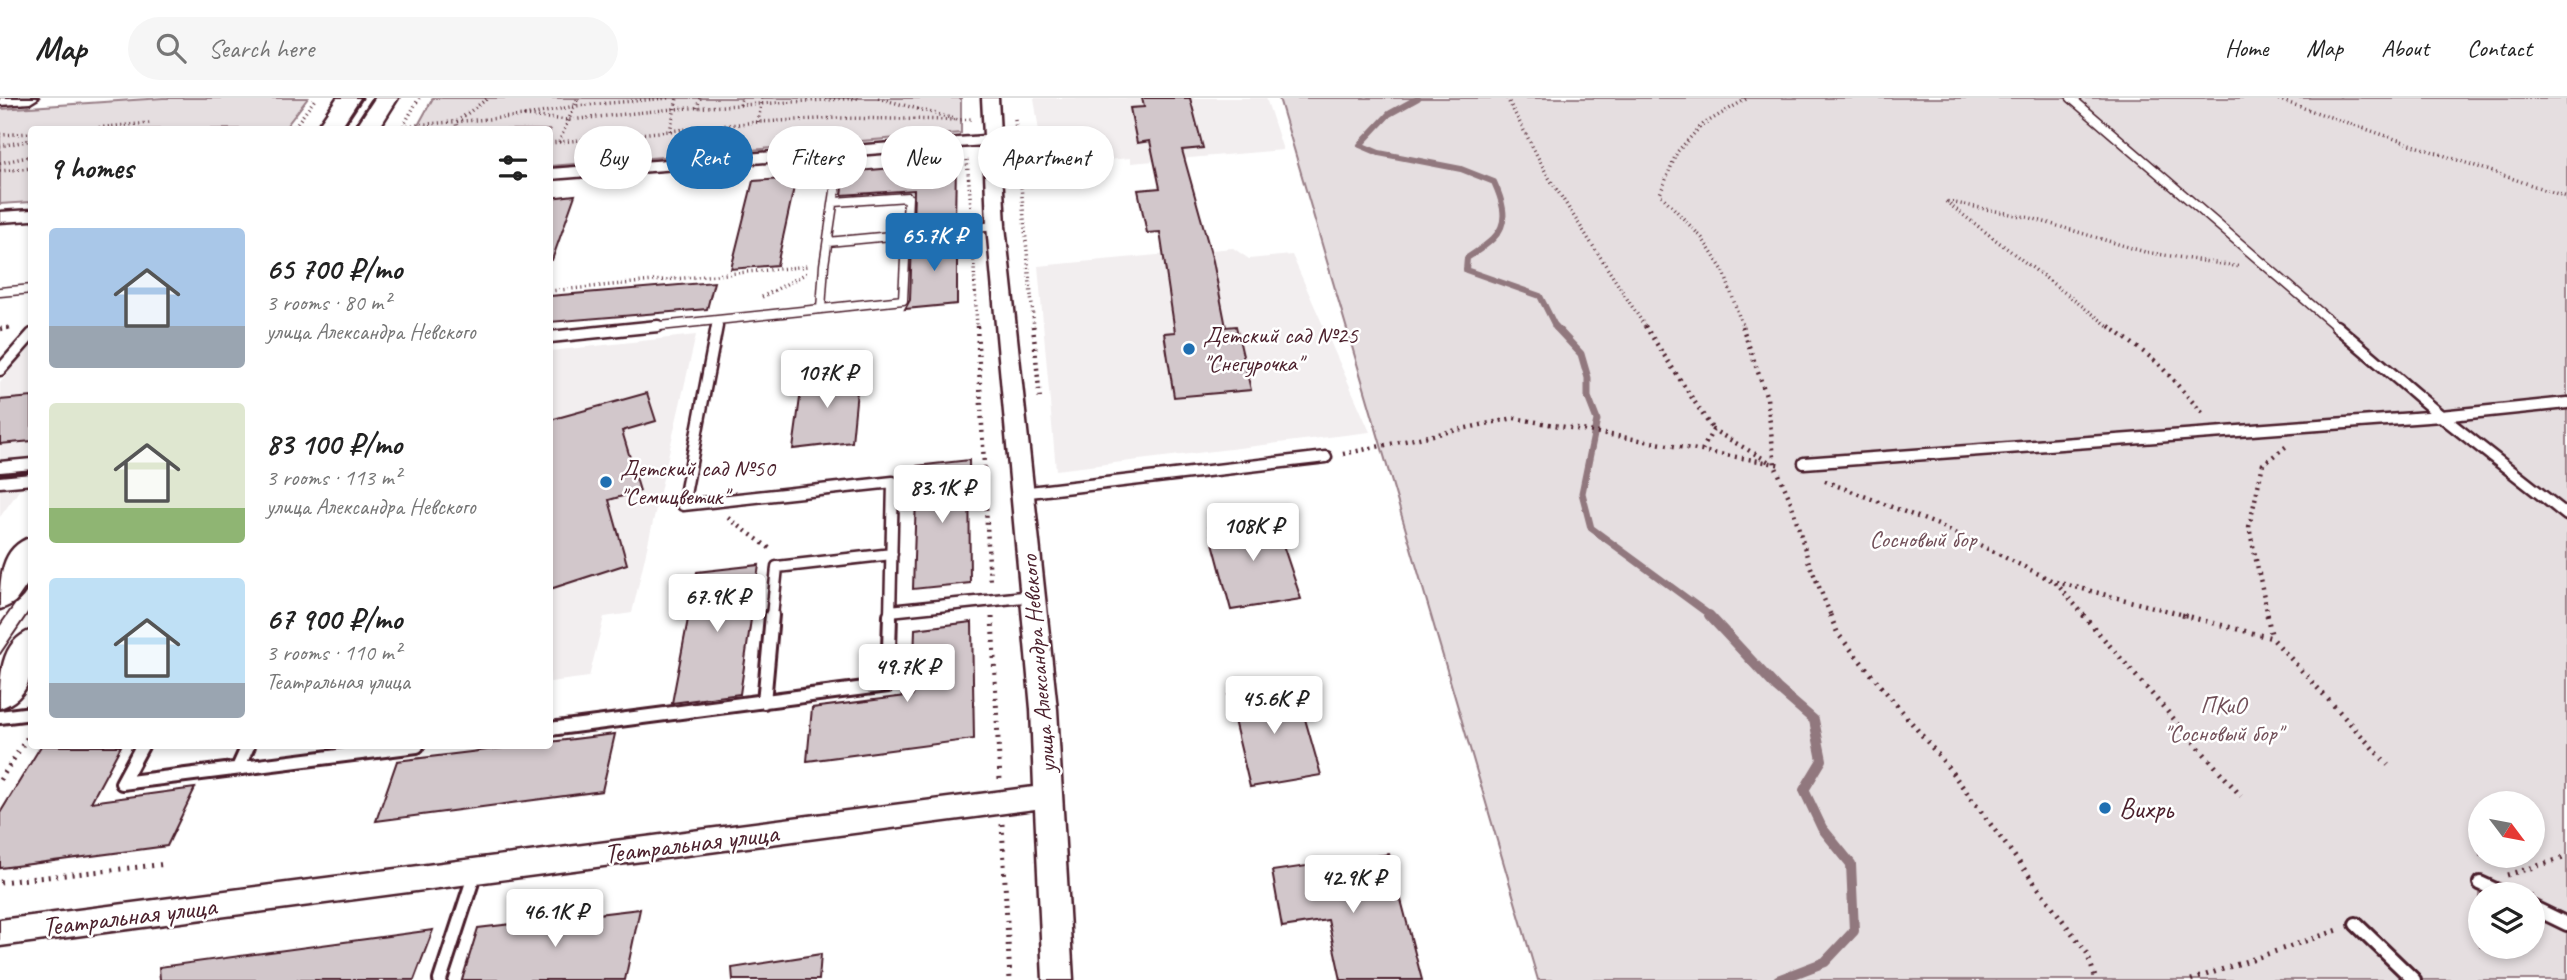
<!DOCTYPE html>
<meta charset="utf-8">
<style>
body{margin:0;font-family:Caveat,sans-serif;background:#f6f6f6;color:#222;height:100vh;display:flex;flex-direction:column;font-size:26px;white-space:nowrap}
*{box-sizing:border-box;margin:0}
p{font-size:23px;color:#767676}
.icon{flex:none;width:38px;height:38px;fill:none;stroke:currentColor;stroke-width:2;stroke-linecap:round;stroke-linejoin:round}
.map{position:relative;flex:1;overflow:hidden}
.side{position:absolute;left:28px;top:28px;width:525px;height:623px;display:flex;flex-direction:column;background:#fff;border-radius:7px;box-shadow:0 4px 10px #0003}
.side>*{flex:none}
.hud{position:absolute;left:574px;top:28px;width:665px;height:63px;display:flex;gap:14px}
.needle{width:46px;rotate:122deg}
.tools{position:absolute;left:2468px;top:693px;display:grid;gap:14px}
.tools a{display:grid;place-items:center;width:77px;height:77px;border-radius:50%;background:#fff;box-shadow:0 4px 10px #0003;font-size:35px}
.price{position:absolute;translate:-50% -60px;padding:0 16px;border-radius:7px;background:#fff;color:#222;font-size:23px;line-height:46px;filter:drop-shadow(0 2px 4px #0008)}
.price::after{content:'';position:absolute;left:50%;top:42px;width:21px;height:16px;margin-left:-10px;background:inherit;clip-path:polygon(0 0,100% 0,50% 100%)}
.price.active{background:#1f6fb2;color:#fff}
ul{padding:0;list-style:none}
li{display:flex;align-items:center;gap:21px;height:175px;padding:0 21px}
li span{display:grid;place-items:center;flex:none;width:196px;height:140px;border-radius:7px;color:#555}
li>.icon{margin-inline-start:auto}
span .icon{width:84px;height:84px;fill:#fffc;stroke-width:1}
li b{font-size:30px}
h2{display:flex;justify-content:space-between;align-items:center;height:84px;padding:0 21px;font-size:30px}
.pill{padding:0 24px;border-radius:32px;background:#fff;box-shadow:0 4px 10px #0003;font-size:24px;line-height:63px}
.pill.active{background:#1f6fb2;color:#fff}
header{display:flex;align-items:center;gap:42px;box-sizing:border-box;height:98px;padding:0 35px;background:#fff;border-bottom:2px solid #e0e0e0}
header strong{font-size:33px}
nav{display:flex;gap:38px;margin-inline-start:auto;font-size:24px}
.search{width:490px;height:63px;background:#f6f6f6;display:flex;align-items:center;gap:18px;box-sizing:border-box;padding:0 24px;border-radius:38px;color:#767676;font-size:26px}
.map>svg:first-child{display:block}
.built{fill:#f2eeef}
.green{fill:#e5dee0;stroke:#987e86;stroke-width:2;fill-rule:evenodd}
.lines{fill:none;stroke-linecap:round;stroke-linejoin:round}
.stream-far2{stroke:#91787e;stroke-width:6}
.stream-far1{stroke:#91787e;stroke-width:7}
.stream{stroke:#91787e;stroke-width:10}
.building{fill:#d2c7cb;stroke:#4a1f2b;stroke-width:2}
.service-far2-casing{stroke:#4a1f2b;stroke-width:11}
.service-far1-casing{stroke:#4a1f2b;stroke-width:15}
.service-casing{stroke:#4a1f2b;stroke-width:18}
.minor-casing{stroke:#4a1f2b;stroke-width:5}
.trunk-casing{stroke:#4a1f2b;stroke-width:5}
.path-far2{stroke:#4a1f2b;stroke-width:3.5;stroke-dasharray:1 3.5;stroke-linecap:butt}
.path-far1{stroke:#4a1f2b;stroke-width:4.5;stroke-dasharray:2 5;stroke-linecap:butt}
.path{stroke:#4a1f2b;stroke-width:5;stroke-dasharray:2 6;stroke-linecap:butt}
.service-far2{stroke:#fff;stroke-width:8}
.service-far1{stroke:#fff;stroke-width:10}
.service{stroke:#fff;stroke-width:12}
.minor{fill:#fff;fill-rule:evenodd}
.trunk{fill:#fff;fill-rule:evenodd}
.tram{stroke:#4a1f2b;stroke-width:2}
.poi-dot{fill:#1f6fb2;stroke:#fff;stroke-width:2.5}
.labels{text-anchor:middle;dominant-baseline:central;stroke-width:5;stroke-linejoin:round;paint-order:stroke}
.poi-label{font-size:24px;fill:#4a1f2b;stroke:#fff;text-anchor:start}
.park-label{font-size:24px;fill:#714f58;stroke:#fff}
.street-label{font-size:24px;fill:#4a1f2b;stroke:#fff}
.near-poi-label{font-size:28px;fill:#4a1f2b;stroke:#fff;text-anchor:start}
.near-street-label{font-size:28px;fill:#4a1f2b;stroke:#fff}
</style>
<header>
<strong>Map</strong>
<div class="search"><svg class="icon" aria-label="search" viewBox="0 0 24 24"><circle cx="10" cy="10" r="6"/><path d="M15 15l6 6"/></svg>Search here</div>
<nav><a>Home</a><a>Map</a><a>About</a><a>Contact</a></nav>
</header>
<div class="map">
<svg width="2567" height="882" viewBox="0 0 2567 882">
<rect width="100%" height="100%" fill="#fff"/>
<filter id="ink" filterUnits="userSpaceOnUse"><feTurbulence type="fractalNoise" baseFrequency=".0143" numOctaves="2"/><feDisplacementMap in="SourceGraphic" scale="14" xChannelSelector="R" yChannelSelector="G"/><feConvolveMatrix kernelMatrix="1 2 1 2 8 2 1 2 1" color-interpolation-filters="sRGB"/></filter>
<g filter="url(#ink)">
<!-- built -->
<path class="built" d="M 1034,0 L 1266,0 L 1283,52 L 1131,65 L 1131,60 L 1044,67 Z
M 1233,150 L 1249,161 L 1292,157 L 1370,334 L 1056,372 L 1038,168 Z
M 696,237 L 632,515 L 604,519 L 589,579 L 550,584 L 550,253 Z
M 31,246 L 31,376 L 0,419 L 0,285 Z"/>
<!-- green -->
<path class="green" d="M 163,0 L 308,0 L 284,31 L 32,32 L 31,104 L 0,106 L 0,11 Z
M 433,0 L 961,0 L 961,35 L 550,68 L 550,32 L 416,31 Z
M 1279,0 L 2567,0 L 2567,882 L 1538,882 ZM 2480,705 L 2532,705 L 2532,758 L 2480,758 ZM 2480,796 L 2532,796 L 2532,849 L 2480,849 Z"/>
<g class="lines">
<!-- stream-far2 -->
<path class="stream-far2" d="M 1418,0 L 1389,16 L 1360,47 L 1379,55 L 1461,71 L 1494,84 C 1513,126 1503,137 1467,160 L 1466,172 L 1540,198 L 1556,230"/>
<!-- stream-far1 -->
<path class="stream-far1" d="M 1555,228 L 1581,256 L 1588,280 L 1588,299 L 1597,322 L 1582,395 L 1591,430 L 1711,518"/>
<!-- stream -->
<path class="stream" d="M 1709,517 L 1777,590 L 1814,622 L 1822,662 L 1804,692 L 1822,730 L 1851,766 L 1854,833 L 1825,864 L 1778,882"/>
</g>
<!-- building -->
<path class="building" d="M 1142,0 L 1190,0 L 1203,50 L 1182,52 L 1213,163 L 1226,229 L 1236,228 L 1251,292 L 1174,299 L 1164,235 L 1175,234 L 1160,134 L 1147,135 L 1138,92 L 1160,90 L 1150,43 L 1137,45 L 1130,10 L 1144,9 Z
M 956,65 L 955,125 L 913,129 L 914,92 L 842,97 L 845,74 Z
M 796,80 L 777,167 L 731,171 L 753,83 Z
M 575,97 L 552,162 L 550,162 L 550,100 Z
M 955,139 L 955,143 L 957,143 L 957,206 L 905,211 L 910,202 L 912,143 Z
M 714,184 L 707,211 L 550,224 L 550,198 Z
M 859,272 L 852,344 L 793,351 L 803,278 Z
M 647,295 L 656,323 L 622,333 L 640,393 L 609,402 L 627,466 L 550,491 L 550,322 Z
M 32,299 L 32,343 L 0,346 L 0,302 Z
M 969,362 L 970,485 L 913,491 L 917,368 Z
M 1273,417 L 1301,501 L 1231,512 L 1208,426 Z
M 759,467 L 740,596 L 672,605 L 697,474 Z
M 972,524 L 974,641 L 807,663 L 812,610 L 913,597 L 915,531 Z
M 1295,586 L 1321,677 L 1250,689 L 1228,597 Z
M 615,636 L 602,693 L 376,723 L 397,663 L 521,648 L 550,648 L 550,644 Z
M 41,648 L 121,648 L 91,704 L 195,690 L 167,748 L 0,770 L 0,715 Z
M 1389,756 L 1422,882 L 1341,882 L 1328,822 L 1282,829 L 1272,773 Z
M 640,811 L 625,882 L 462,882 L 478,830 Z
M 433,832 L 414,882 L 160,882 L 159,869 Z
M 821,856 L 819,882 L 733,882 L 732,870 Z"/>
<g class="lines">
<!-- service-far2 casing -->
<g class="service-far2-casing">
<path id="service-far2" d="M 2071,0 L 2338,230
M 828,144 L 996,128
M 0,194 L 32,191
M 821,211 L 903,202 L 908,99 L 834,104
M 641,230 L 821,211 L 824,167 L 841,53
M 717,230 L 718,222"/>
</g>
<!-- service-far1 casing -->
<g class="service-far1-casing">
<path id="service-far1" d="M 717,228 L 683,407 L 893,384 L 890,518
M 2336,228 L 2441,318 L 2567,417
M 550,239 L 658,228
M 0,272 L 32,236
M 1804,365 L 2441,318 L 2567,305
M 0,369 L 32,366
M 0,384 L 32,381
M 1021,395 L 1326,359
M 890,513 L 1033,498
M 772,518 L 777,469 L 892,456"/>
</g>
<!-- service casing -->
<g class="service-casing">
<path id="service" d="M 764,604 L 772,517
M 0,619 L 32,615
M 550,631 L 888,587 L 890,517
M 142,648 L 122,685 L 417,648
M 238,670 L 248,648
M 2480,785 L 2504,796
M 2532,809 L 2567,826
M 2356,826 L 2414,882
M 440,882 L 475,775"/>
</g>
<!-- minor casing -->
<g class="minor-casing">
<path id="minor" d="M 0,0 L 38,0 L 30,5 L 0,7 Z
M 982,0 L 998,0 L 1005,128 L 1057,611 L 1073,882 L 1043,882 L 1035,711 L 0,848 L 0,822 L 1034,689 L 1031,611 L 987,128 L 984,47 L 550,81 L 550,71 L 984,38 Z
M 32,112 L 32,122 L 0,124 L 0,114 Z"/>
</g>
<!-- trunk casing -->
<g class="trunk-casing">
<path id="trunk" d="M 337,0 L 361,0 L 340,32 L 315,32 Z
M 374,0 L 398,0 L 378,32 L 353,32 Z
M 32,439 C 32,469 35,500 0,511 C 0,481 0,449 32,439 Z
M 32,532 C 32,563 37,598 0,610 C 0,578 0,543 32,532 Z"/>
</g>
<!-- path-far2 -->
<path class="path-far2" d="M 668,0 L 575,8 L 525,18 L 569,22 L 673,11 L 860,0
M 878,0 L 958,22 L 972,21
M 1507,0 L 1546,75 L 1646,230
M 2274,0 L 2567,99
M 740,7 L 742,0
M 697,10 L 700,0
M 1015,22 L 1034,230
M 758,24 L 762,0
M 403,28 L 525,18
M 72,32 L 150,25
M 292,32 L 316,0
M 401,32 L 419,0
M 457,32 L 456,24 L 488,0
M 670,33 L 677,0
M 0,37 L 32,35
M 559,44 L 578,0
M 550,45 L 758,24 L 838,20 L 958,22
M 0,48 L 32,42
M 967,62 L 971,109
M 0,65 L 32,58
M 0,73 L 32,70
M 973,149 L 977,230
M 550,193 L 809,168
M 762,199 L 807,175
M 9,230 L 13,229
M 1743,230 L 1724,174 L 1702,140 L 1660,96 L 1677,54 L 1702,27 L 1748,0
M 2111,230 L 1945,103 L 2031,120 L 2145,154 L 2241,169"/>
<!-- path-far1 -->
<path class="path-far1" d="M 977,228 L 990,486
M 1033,228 L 1040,302
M 1645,228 L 1713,332
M 1742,228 L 1767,300 L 1775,367 L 1791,404 L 1808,462 L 1831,518
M 2109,228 L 2158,265 L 2205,318
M 0,231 L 13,229
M 1702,352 L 1713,332 L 1771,365
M 1343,356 L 1514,320 L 1782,367
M 1825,383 L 1941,428 L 2055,484 L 2085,518
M 728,420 L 772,452
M 2056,484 L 2188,518
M 2268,518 L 2249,429 L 2263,366 L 2288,347"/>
<!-- path -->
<path class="path" d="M 1830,517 L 1838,536 L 1944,664 L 2087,855 L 2096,882
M 2083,517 L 2241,698
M 2182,517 L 2272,540 L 2388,667
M 2267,517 L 2272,540
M 992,519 L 1000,682
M 0,682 L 31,634
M 1002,726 L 1010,882
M 2507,777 L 2567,759
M 0,784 L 167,766
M 2191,882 L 2341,831"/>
<!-- service-far2 -->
<use href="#service-far2" class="service-far2"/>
<!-- service-far1 -->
<use href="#service-far1" class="service-far1"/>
<!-- service -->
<use href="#service" class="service"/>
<!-- minor -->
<use href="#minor" class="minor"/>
<!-- trunk -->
<use href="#trunk" class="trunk"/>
<!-- tram -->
<path class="tram" d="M 340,32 L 361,0
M 353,32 L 374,0
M 0,527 L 32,481
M 0,556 L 32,509"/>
</g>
</g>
<!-- markers -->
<g class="poi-dot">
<circle cx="1189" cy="251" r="7"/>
<circle cx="606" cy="384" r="7"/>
<circle cx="2105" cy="710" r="7"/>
</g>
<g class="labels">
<!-- poi labels -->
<g class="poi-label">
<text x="1203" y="237">Детский сад №25<tspan x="1203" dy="28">"Снегурочка"</tspan></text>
<text x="620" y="370">Детский сад №50<tspan x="620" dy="28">"Семицветик"</tspan></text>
</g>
<!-- park labels -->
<g class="park-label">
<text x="1923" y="441">Сосновый бор</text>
<text x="2223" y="607">ПКиО<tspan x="2223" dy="28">"Сосновый бор"</tspan></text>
</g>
<!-- street labels -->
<g class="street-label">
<text transform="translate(1038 566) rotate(-95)">улица Александра Невского</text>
</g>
<!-- near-poi labels -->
<g class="near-poi-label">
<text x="2119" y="710">Вихрь</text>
</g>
<!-- near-street labels -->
<g class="near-street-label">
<text transform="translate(691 745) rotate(-7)">Театральная улица</text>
<text transform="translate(129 818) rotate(-7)">Театральная улица</text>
</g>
</g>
</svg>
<div class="tools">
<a><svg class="needle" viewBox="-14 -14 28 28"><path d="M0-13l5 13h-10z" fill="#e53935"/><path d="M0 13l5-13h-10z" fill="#767676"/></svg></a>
<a><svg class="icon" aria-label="layers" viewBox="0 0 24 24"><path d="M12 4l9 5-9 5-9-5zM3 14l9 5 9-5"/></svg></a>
</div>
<b class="price active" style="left:934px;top:175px">65.7K ₽</b>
<b class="price" style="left:827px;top:312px">107K ₽</b>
<b class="price" style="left:942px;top:427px">83.1K ₽</b>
<b class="price" style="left:1253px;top:465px">108K ₽</b>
<b class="price" style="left:717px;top:536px">67.9K ₽</b>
<b class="price" style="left:907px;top:606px">49.7K ₽</b>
<b class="price" style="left:1274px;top:638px">45.6K ₽</b>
<b class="price" style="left:1353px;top:817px">42.9K ₽</b>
<b class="price" style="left:555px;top:851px">46.1K ₽</b>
<div class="hud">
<a class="pill">Buy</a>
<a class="pill active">Rent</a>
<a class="pill">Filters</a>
<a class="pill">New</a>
<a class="pill">Apartment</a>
</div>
<section class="side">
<h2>9 homes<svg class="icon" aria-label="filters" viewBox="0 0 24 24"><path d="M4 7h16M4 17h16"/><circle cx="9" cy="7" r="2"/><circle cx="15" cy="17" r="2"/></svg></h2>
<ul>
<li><span style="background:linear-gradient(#a9c7e8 70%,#9aa5b1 0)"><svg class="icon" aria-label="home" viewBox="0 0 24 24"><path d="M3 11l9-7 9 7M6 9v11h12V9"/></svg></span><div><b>65 700 ₽/mo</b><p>3 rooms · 80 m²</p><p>улица Александра Невского</p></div></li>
<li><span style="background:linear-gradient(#dfe7d0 75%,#8fb573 0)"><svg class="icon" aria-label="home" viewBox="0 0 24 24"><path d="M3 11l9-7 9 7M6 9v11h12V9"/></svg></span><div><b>83 100 ₽/mo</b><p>3 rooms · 113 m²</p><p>улица Александра Невского</p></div></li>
<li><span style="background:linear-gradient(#bfe0f5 75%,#9aa5b1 0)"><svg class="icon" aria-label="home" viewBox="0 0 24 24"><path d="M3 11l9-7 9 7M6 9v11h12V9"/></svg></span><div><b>67 900 ₽/mo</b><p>3 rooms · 110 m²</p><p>Театральная улица</p></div></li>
</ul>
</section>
</div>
